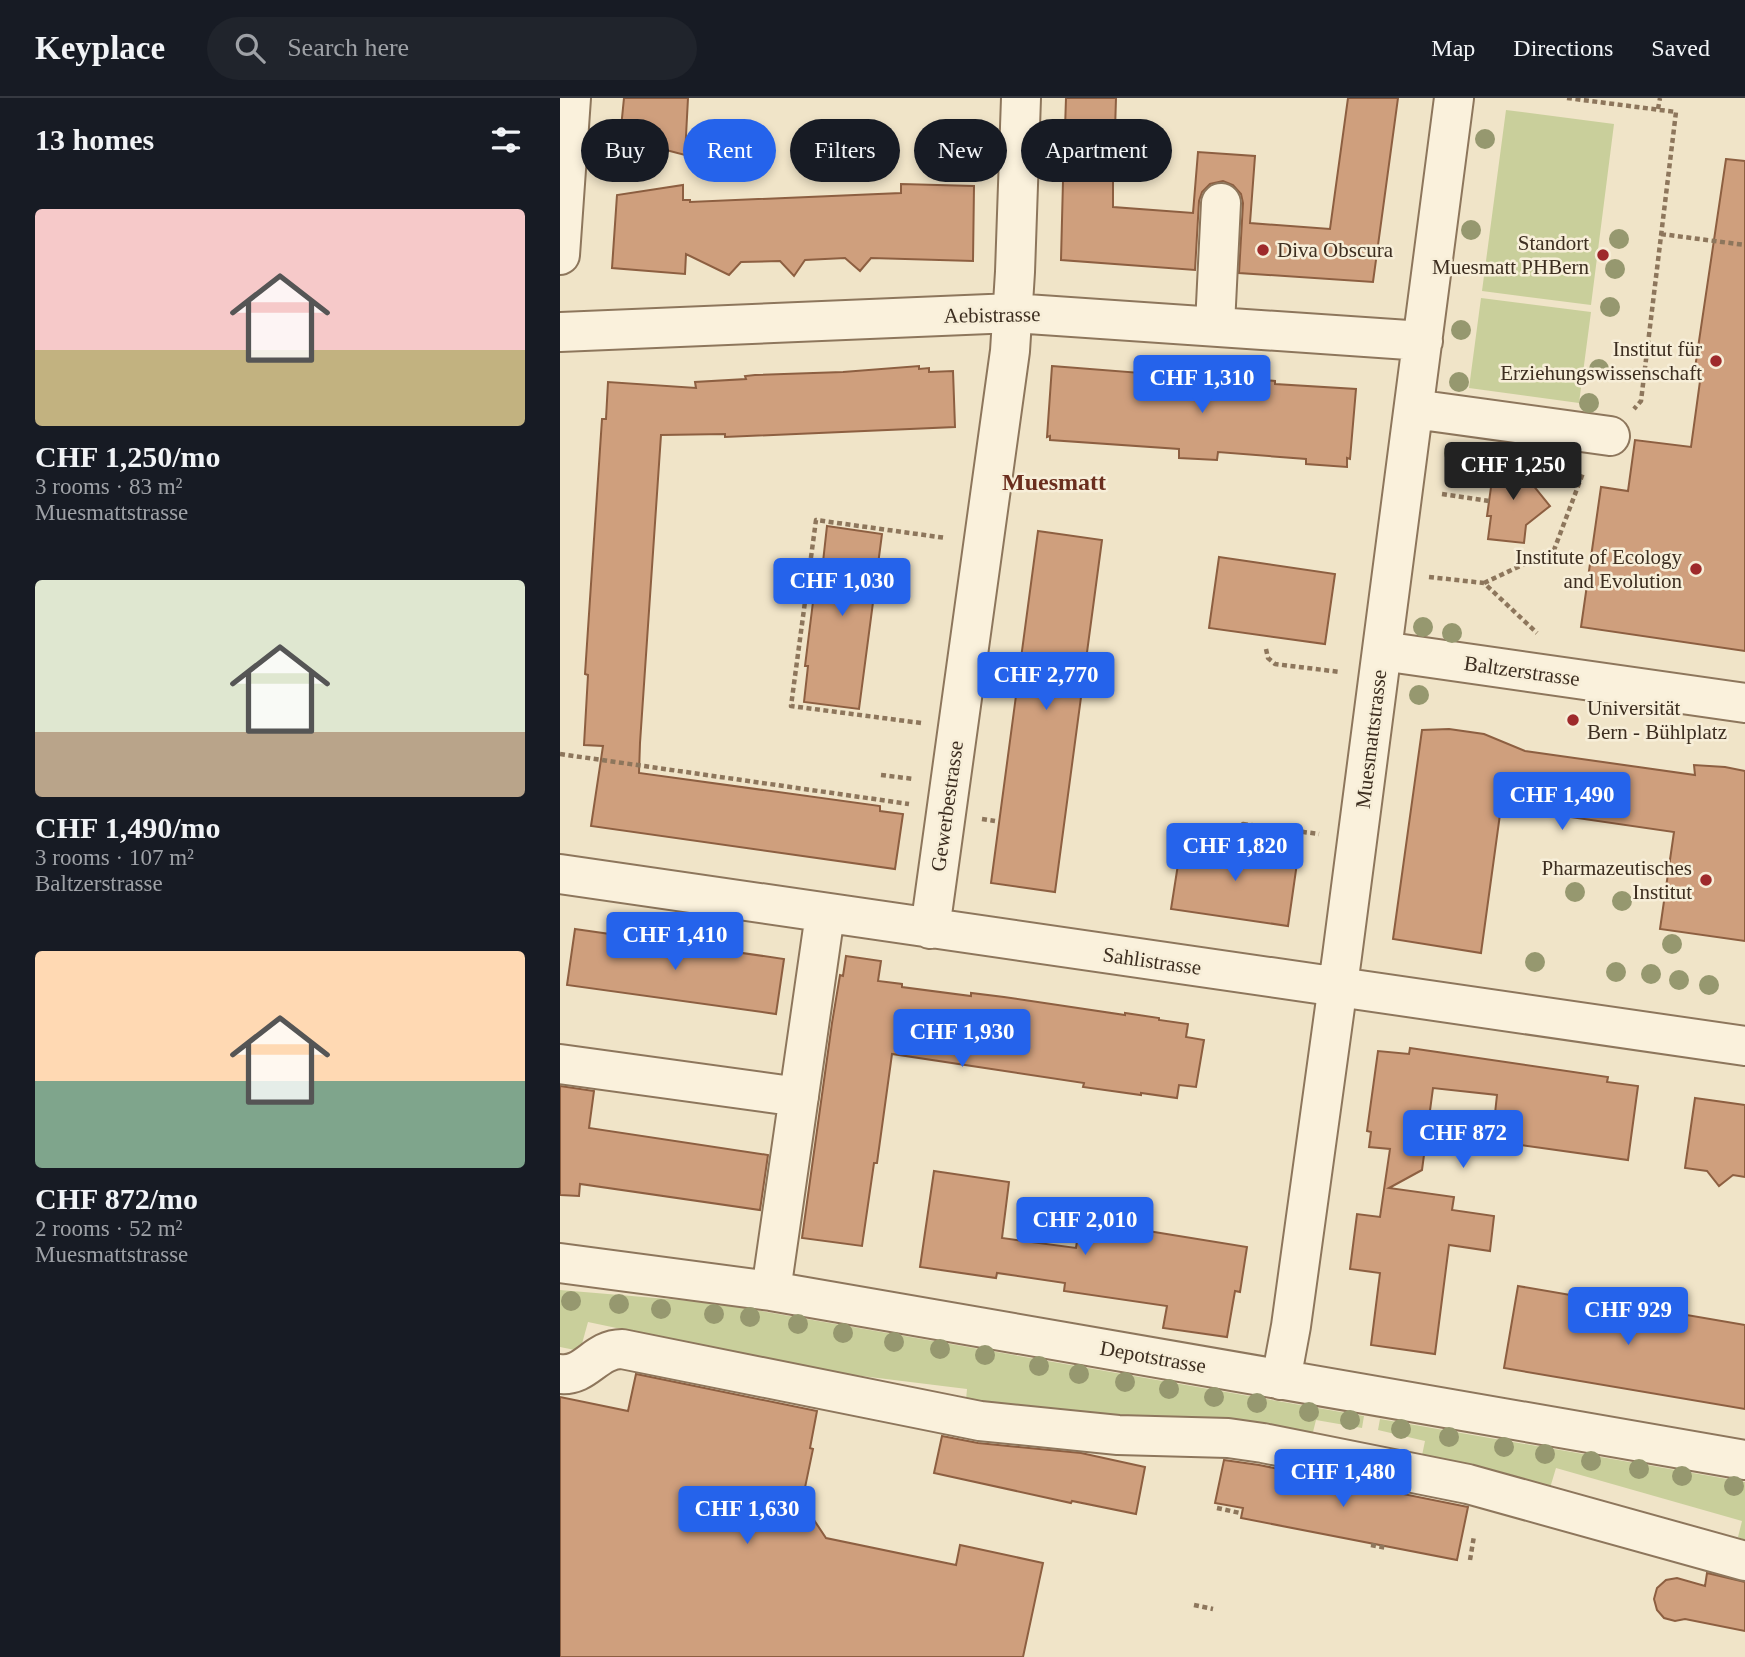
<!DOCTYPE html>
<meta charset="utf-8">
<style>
body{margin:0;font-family:Georgia,serif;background:#20242c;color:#f1f3f6;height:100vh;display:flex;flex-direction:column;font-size:26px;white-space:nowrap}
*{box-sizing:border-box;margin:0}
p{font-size:23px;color:#9ea1a6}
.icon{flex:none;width:38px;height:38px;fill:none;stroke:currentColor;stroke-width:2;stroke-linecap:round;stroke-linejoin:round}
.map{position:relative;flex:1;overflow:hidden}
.side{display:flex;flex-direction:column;background:#171b24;width:560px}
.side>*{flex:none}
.top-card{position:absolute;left:21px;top:21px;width:665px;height:63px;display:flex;gap:14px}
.price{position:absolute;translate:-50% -60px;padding:0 16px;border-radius:7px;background:#2563eb;color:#fff;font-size:23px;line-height:46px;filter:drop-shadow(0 2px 4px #0008)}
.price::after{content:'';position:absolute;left:50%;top:42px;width:21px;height:16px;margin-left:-10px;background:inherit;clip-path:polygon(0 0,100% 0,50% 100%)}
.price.active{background:#222;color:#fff}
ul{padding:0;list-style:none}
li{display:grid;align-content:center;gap:14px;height:371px;padding:0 35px}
li span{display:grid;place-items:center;height:217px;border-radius:7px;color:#555}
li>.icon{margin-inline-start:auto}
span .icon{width:126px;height:126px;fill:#fffc;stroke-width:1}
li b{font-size:30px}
h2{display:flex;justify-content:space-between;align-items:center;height:84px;padding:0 35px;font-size:30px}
.pill{padding:0 24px;border-radius:32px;background:#171b24;box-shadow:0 4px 10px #0003;font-size:24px;line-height:63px}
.pill.active{background:#2563eb;color:#fff}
header{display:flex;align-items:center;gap:42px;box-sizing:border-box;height:98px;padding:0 35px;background:#171b24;border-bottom:2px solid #363941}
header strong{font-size:33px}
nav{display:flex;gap:38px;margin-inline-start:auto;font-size:24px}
.search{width:490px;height:63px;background:#20242c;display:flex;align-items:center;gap:18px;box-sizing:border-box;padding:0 24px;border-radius:38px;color:#9ea1a6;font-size:26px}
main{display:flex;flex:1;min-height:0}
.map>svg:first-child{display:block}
.green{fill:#c9cf9b}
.building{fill:#cf9f7d;stroke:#8d5f41;stroke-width:2}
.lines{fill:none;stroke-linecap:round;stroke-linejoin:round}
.minor-casing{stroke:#8d765c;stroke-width:42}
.path{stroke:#8d765c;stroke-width:4.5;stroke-dasharray:5 3.5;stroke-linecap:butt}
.minor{stroke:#faf1dc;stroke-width:38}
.tree{fill:#96986f}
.poi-dot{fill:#9e2a2b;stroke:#f7eed8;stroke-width:2.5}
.labels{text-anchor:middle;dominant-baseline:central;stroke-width:5;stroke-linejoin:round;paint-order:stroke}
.poi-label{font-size:21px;fill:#3d2e20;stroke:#f7eed8;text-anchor:end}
.street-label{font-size:21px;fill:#3d2e20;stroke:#f7eed8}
.quarter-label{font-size:24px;font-weight:bold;fill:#6b2e1e;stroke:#f7eed8}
</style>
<header>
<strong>Keyplace</strong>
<div class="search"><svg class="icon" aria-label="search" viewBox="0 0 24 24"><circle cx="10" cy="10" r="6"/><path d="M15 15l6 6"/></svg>Search here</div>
<nav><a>Map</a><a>Directions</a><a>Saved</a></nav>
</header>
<main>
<section class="side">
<h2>13 homes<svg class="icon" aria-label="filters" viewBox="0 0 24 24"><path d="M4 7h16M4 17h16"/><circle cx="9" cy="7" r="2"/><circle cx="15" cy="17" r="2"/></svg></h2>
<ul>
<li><span style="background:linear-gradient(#f6c9c9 65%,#c2b280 0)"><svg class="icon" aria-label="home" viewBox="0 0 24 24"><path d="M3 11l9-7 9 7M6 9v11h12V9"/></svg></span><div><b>CHF 1,250/mo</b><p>3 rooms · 83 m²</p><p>Muesmattstrasse</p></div></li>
<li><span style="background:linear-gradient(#dfe7d0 70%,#b9a48a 0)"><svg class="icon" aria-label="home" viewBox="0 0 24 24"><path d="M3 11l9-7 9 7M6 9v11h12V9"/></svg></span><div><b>CHF 1,490/mo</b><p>3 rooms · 107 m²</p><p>Baltzerstrasse</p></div></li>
<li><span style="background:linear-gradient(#ffd9b3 60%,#7fa58c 0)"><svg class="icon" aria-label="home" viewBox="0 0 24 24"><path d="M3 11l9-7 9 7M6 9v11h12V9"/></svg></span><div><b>CHF 872/mo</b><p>2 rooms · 52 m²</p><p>Muesmattstrasse</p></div></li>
</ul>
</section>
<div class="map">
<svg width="1185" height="1559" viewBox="0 0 1185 1559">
<rect width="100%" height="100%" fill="#f0e4c8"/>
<!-- green -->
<path class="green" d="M 946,12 L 1054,26 L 1031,207 L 922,193 Z
M 921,200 L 1031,214 L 1019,305 L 909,290 Z
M 0,1192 L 155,1205 L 804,1318 L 802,1330 L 756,1322 L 750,1346 L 405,1313 L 407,1291 L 261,1273 L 28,1224 L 20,1253 L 0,1249 Z
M 820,1321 L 1185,1384 L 1185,1442 L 1178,1439 L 1182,1423 L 996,1370 L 987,1400 L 860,1367 L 865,1343 L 818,1332 Z"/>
<!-- building -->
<path class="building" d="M 64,0 L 128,0 L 125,57 L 60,40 Z
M 506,0 L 556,0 L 555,33 L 505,31 Z
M 788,0 L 838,0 L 813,184 L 679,175 L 683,105 L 681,96 L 673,87 L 663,83 L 650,86 L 642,94 L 639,103 L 635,172 L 501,162 L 503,83 L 553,81 L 553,109 L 633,115 L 638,54 L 695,58 L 690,125 L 770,131 Z
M 1166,61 L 1185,63 L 1185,553 L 1021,529 L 1041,389 L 1068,393 L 1075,342 L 1131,349 L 1141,276 L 1135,276 L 1135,270 Z
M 341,86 L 414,88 L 413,163 L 311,160 L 300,173 L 285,160 L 245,162 L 234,178 L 220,163 L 181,164 L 169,177 L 126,156 L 125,176 L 52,170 L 57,97 L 123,87 L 123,102 L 130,102 L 130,104 L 341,95 Z
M 359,268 L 359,271 L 369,270 L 369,274 L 393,273 L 395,329 L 165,339 L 165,336 L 101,337 L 80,645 L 79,675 L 320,708 L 320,713 L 343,716 L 335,771 L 31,728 L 43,648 L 24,647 L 28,577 L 25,576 L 42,321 L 46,321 L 48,284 L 136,290 L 135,284 L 186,281 L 185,278 L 195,277 L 283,274 Z
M 492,268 L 593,276 L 593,273 L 657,278 L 715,283 L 715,286 L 796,291 L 790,361 L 787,360 L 787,369 L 746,366 L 746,361 L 658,354 L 657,362 L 619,360 L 619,351 L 490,342 L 490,338 L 487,339 Z
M 938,361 L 973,367 L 972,386 L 990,408 L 966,427 L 964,445 L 928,441 L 931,418 L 927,418 L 932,382 L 936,383 Z
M 267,428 L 322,436 L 299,611 L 244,604 L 248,568 L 245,568 L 258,464 L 263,464 Z
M 478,433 L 542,442 L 495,794 L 431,785 Z
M 659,459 L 775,476 L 765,546 L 649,530 Z
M 889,631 L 924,636 L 965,653 L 1135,677 L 1134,667 L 1165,669 L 1185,673 L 1185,843 L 1100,831 L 1114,734 L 941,709 L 921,855 L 833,841 L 862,632 Z
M 622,741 L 738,758 L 728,828 L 611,811 Z
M 15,831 L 224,861 L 216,916 L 7,887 Z
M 286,858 L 321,863 L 318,883 L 342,886 L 342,889 L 411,898 L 411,895 L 444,899 L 565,917 L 565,915 L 599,920 L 599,922 L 628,926 L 626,939 L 644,942 L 636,989 L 619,987 L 617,1000 L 581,995 L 581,997 L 523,989 L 524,985 L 332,956 L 317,1065 L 314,1065 L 302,1148 L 242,1140 L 272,925 L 280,877 L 283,878 Z
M 850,950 L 1048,979 L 1047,984 L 1078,988 L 1068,1062 L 932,1043 L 937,997 L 873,990 L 862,1072 L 829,1090 L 894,1099 L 892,1112 L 934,1118 L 930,1153 L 889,1147 L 875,1256 L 811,1247 L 820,1175 L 790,1171 L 797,1116 L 820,1119 L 830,1051 L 809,1049 L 811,1034 L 807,1033 L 818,953 L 849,956 Z
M 0,988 L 34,993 L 29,1030 L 208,1057 L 200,1112 L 20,1086 L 19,1098 L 0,1097 Z
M 1135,1000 L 1185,1007 L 1185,1079 L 1173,1077 L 1159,1088 L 1147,1073 L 1125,1070 Z
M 374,1073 L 449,1084 L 442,1140 L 516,1150 L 520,1122 L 687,1149 L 680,1194 L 675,1193 L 667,1239 L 603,1230 L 607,1208 L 504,1193 L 505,1185 L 437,1175 L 436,1180 L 360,1169 Z
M 958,1188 L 1185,1227 L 1185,1311 L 944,1270 Z
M 76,1276 L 257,1313 L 250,1350 L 253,1351 L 242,1404 L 266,1440 L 396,1467 L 400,1447 L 483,1465 L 463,1559 L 0,1559 L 0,1299 L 68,1313 Z
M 382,1338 L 418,1345 L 521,1355 L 585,1369 L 576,1416 L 512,1403 L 511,1405 L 374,1375 Z
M 664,1362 L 699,1367 L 908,1409 L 897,1462 L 681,1420 L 683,1410 L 655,1405 Z
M 1147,1475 L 1185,1484 L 1185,1533 L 1125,1521 L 1115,1523 L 1104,1520 L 1097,1512 L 1094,1501 L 1097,1490 L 1106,1482 L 1117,1480 L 1145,1488 Z"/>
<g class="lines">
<!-- minor casing -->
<g class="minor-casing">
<path id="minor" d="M 0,157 L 11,0
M 655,227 L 661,105
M 0,234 L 453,215 L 863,243
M 854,311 L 1050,338
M 822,553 L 1185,605
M 0,776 L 1185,948
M 370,831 L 450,253 L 455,174 L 461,0
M 0,966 L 239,999
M 0,1165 L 211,1193 L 1185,1362
M 211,1193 L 265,816
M 0,1276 C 26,1279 35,1251 62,1251 L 420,1323 L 558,1337 L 668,1340 L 703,1345 L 908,1386 L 1185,1463
M 721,1282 L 731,1228 L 782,858 L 894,0"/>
</g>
<!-- path -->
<path class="path" d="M 1007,0 L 1116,14 L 1081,303 L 1074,311
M 1098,11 L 1100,0
M 1101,136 L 1185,147
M 882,396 L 929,403
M 869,479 L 924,485 L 977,535
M 924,485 L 994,452 L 1023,375
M 706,551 L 708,560 L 715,566 L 780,574
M 361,625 L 231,608 L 256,422 L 386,440
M 0,656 L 349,706
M 321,677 L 354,681
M 422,721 L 435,723
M 681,743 L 683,726 L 759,736
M 657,1410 L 680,1415
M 811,1447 L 827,1450
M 910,1462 L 914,1438
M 634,1507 L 653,1511"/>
<!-- minor -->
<use href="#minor" class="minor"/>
</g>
<!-- trees -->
<g class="tree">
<circle cx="925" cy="41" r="10"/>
<circle cx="911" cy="132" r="10"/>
<circle cx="1059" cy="141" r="10"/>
<circle cx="1055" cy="171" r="10"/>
<circle cx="1050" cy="209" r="10"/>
<circle cx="901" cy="232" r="10"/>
<circle cx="1039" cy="271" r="10"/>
<circle cx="899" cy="284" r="10"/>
<circle cx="1029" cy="305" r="10"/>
<circle cx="894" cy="355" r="10"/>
<circle cx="863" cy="529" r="10"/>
<circle cx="892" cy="535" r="10"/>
<circle cx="859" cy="597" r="10"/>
<circle cx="1015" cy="794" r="10"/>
<circle cx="1062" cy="803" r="10"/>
<circle cx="1112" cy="846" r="10"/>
<circle cx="975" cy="864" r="10"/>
<circle cx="1056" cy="874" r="10"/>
<circle cx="1091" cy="876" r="10"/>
<circle cx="1119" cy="882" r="10"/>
<circle cx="1149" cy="887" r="10"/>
<circle cx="11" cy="1203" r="10"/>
<circle cx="59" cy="1206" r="10"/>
<circle cx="101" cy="1211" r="10"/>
<circle cx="154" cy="1216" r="10"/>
<circle cx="190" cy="1219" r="10"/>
<circle cx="238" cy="1226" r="10"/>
<circle cx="283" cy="1235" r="10"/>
<circle cx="334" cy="1244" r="10"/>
<circle cx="380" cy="1251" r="10"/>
<circle cx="425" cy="1257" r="10"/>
<circle cx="479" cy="1268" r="10"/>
<circle cx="519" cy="1276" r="10"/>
<circle cx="565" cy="1284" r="10"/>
<circle cx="609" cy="1291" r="10"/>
<circle cx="654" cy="1299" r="10"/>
<circle cx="697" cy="1305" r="10"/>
<circle cx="749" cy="1314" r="10"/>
<circle cx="790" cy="1322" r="10"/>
<circle cx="841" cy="1331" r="10"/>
<circle cx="889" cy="1339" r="10"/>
<circle cx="944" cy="1349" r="10"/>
<circle cx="985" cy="1356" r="10"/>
<circle cx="1031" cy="1363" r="10"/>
<circle cx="1079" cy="1371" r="10"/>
<circle cx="1122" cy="1378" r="10"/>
<circle cx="1174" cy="1388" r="10"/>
</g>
<!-- markers -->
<g class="poi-dot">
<circle cx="703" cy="152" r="7"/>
<circle cx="1043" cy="157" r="7"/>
<circle cx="1156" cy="263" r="7"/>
<circle cx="1136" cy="471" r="7"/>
<circle cx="1013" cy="622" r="7"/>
<circle cx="1146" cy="782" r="7"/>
</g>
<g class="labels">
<!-- poi labels -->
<g class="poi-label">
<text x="1029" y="145">Standort<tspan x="1029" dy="24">Muesmatt PHBern</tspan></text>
<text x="717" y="152" text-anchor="start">Diva Obscura</text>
<text x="1142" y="251">Institut für<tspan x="1142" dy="24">Erziehungswissenschaft</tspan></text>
<text x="1122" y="459">Institute of Ecology<tspan x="1122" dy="24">and Evolution</tspan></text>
<text x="1027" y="610" text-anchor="start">Universität<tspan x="1027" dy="24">Bern - Bühlplatz</tspan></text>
<text x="1132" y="770">Pharmazeutisches<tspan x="1132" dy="24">Institut</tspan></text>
</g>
<!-- street labels -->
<g class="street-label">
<text transform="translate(432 217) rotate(-1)">Aebistrasse</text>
<text transform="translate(962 573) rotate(8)">Baltzerstrasse</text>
<text transform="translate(811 641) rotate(-83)">Muesmattstrasse</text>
<text transform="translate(387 708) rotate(-82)">Gewerbestrasse</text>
<text transform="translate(592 863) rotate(8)">Sahlistrasse</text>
<text transform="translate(593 1259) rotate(10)">Depotstrasse</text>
</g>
<!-- quarter labels -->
<g class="quarter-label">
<text x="494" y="384">Muesmatt</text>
</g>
</g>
</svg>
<b class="price" style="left:642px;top:317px">CHF 1,310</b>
<b class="price active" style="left:953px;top:404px">CHF 1,250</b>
<b class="price" style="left:282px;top:520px">CHF 1,030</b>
<b class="price" style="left:486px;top:614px">CHF 2,770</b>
<b class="price" style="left:1002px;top:734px">CHF 1,490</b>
<b class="price" style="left:675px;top:785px">CHF 1,820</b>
<b class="price" style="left:115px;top:874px">CHF 1,410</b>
<b class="price" style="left:402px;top:971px">CHF 1,930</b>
<b class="price" style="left:903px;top:1072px">CHF 872</b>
<b class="price" style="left:525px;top:1159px">CHF 2,010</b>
<b class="price" style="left:1068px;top:1249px">CHF 929</b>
<b class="price" style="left:783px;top:1411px">CHF 1,480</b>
<b class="price" style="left:187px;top:1448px">CHF 1,630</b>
<div class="top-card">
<a class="pill">Buy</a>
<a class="pill active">Rent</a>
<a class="pill">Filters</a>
<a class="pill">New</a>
<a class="pill">Apartment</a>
</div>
</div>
</main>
